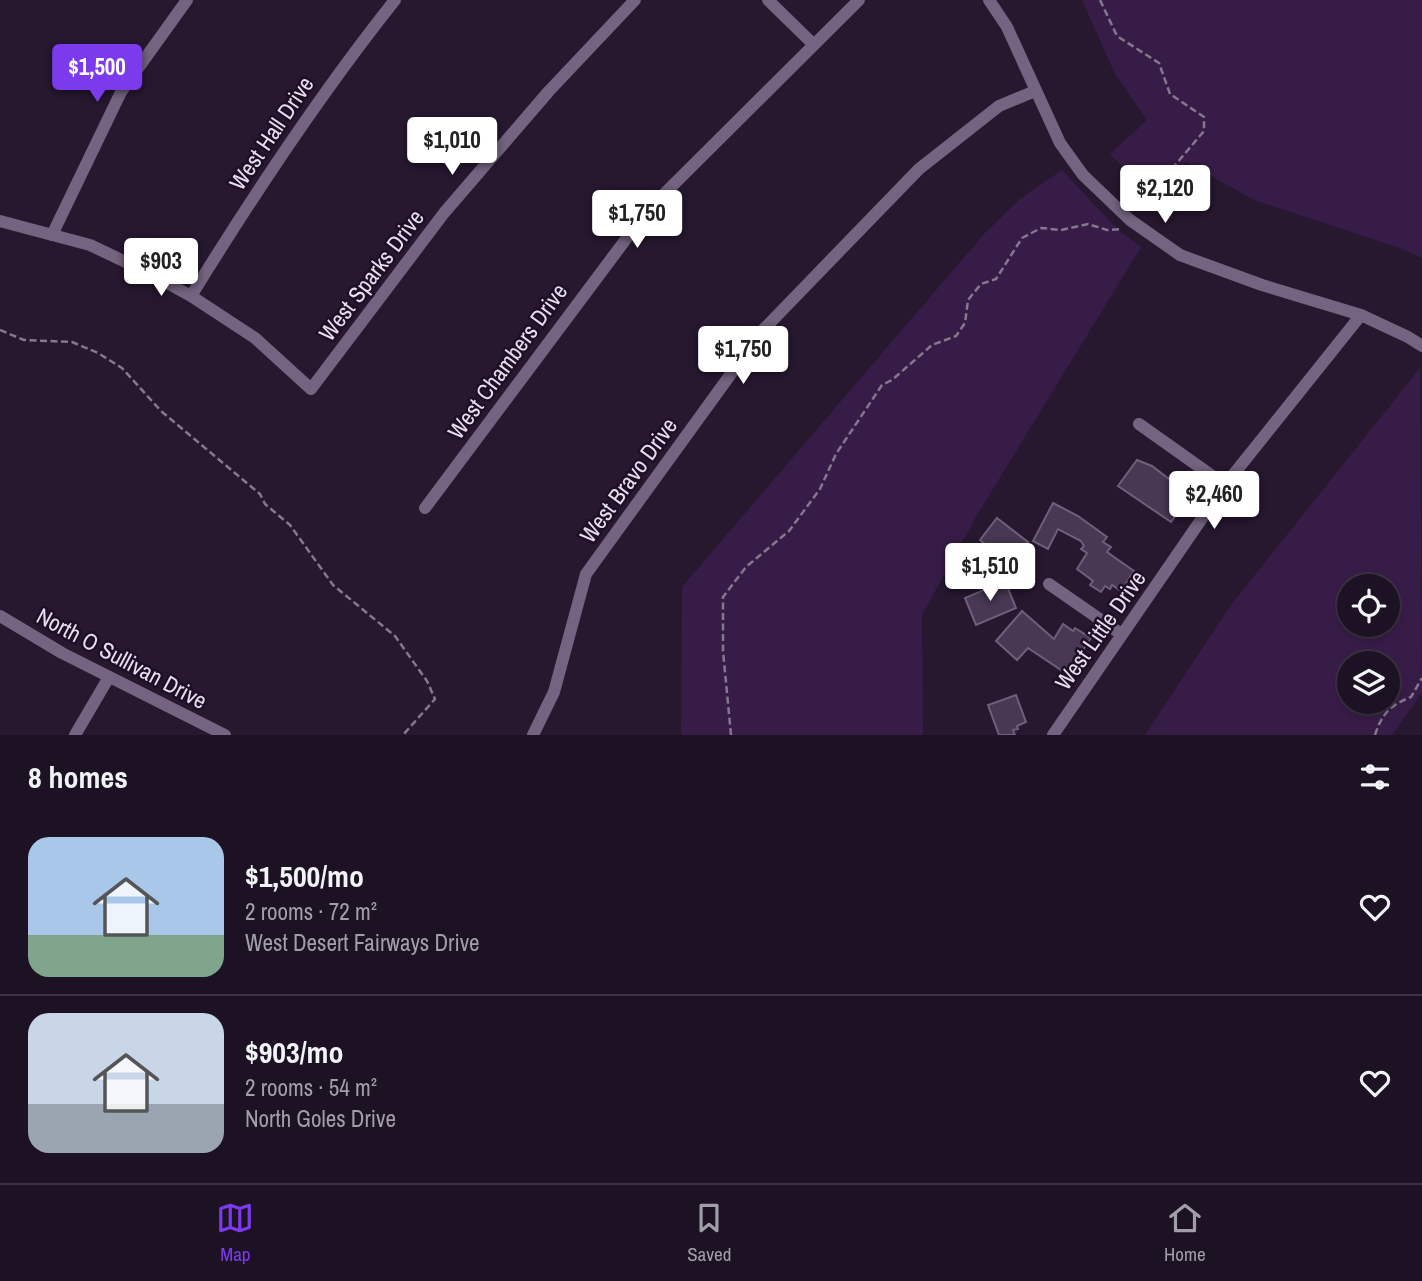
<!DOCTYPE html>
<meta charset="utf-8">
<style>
body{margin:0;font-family:"Archivo Narrow",sans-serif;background:#251b2c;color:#f1f3f6;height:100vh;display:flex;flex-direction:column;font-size:26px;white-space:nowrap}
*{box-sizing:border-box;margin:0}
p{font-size:23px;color:#a09ea6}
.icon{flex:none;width:38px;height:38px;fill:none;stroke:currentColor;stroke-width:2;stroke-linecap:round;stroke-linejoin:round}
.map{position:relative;height:735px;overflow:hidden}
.sheet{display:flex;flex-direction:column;background:#1d1224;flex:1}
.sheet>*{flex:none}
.fabs{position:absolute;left:1337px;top:574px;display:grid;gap:14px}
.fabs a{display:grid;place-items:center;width:63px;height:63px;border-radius:50%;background:#1d1224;box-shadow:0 4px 10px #0003,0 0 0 2px #3b3241;font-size:35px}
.price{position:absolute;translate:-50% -60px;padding:0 16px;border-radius:7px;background:#fff;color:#222;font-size:23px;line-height:46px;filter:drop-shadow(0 2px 4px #0008)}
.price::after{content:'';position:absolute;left:50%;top:42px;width:21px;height:16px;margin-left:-10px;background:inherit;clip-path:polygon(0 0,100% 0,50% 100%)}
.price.selected{background:#7c3aed;color:#fff}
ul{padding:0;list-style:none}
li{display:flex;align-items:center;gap:21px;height:175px;padding:0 28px}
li+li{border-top:2px solid #3b3241}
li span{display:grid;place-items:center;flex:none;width:196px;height:140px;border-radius:21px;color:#555}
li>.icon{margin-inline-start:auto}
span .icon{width:84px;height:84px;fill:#fffc;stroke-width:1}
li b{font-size:30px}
h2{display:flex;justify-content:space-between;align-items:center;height:84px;padding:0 28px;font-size:30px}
.dock{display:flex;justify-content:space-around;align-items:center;height:98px;border-top:2px solid #3b3241;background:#1d1224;font-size:19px;color:#a09ea6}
.dock a{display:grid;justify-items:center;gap:4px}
.dock .selected{color:#7c3aed}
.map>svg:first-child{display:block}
.green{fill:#371c48;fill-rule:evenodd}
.building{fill:#483853;stroke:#6f5f7b;stroke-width:2}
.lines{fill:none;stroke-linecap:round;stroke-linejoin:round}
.path{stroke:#84788c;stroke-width:2.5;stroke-dasharray:7 3.5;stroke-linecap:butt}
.street{stroke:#756481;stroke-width:12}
.labels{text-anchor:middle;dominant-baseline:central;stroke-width:5;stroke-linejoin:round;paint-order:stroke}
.street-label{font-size:23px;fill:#e6dded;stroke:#1d0f26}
</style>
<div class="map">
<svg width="1422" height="735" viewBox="0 0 1422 735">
<rect width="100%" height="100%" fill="#271830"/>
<!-- green -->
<path class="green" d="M 1082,0 L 1422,0 L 1422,258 L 1400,248 L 1254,200 L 1186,162 L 1156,201 L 1110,154 L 1147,120 L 1115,74 Z
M 1062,170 L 1118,230 L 1141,247 L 977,515 L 922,615 L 923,735 L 681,735 L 682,587 L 985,233 L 1020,199 Z
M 1420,368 L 1422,693 L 1392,735 L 1145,735 L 1231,605 ZM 1388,586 L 1388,625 L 1349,625 L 1349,586 ZM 1388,663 L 1388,702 L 1349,702 L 1349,663 Z"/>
<!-- building -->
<path class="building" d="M 1137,460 L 1152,466 L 1169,479 L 1170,476 L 1187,491 L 1186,493 L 1190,497 L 1171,522 L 1118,486 Z
M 1053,503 L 1078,516 L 1107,537 L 1103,542 L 1111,547 L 1107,552 L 1134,571 L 1121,591 L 1112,585 L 1110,589 L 1105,586 L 1101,592 L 1090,585 L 1093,581 L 1077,569 L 1087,553 L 1081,549 L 1084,546 L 1081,541 L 1058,529 L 1048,549 L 1033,541 Z
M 997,518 L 1028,542 L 1011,565 L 980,540 Z
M 1005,581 L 1016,608 L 976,625 L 965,598 Z
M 1022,611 L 1054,639 L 1063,624 L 1073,631 L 1075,628 L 1091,638 L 1067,674 L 1028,648 L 1017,660 L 996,641 Z
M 1016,695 L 1026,722 L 1017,726 L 1018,729 L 1013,730 L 1015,735 L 999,735 L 988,705 Z"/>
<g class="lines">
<!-- path -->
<path class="path" d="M 1100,0 L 1117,36 L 1159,63 L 1170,94 L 1204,117 L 1204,131 L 1138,209
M 0,330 L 24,340 L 72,342 L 98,353 L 122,368 L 161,411 L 260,494 L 265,504 L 290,525 L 333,585 L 395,636 L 427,681 L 435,699 L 403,735
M 731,735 L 723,651 L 723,597 L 746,567 L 789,531 L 820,489 L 836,454 L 882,385 L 892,380 L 932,345 L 956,336 L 965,323 L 968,300 L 981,284 L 996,279 L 1022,238 L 1041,228 L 1061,230 L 1088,224 L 1107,230 L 1122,229
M 1375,735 C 1382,713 1391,705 1411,697 L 1422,678"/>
<!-- street -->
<path class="street" d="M 768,0 L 813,44
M 989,0 L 1007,27 L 1060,143 L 1083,175 L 1130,220 L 1180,255 L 1262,285 L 1361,315 L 1408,337 L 1422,346
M 0,221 L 90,245 L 151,274 L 191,296 L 255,338 L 311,389 L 444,213 L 549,91 L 635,0
M 52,235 L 121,92 L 187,0
M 191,296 C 254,194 320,94 395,0
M 1139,424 L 1225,485
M 425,508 L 647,211 L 859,0
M 1049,584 L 1121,634
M 0,616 L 62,653 L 225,735
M 75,735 L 109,677
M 533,735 L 554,692 L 586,574 L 762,331 L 919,169 L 999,106 L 1035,91
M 1053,735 L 1225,485 L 1361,315"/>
</g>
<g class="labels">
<!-- street labels -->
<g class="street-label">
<text transform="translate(271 133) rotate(-56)">West Hall Drive</text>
<text transform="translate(371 275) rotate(-53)">West Sparks Drive</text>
<text transform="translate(507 361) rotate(-54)">West Chambers Drive</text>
<text transform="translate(628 480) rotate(-54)">West Bravo Drive</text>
<text transform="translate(1100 630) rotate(-55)">West Little Drive</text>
<text transform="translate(122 658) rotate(28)">North O Sullivan Drive</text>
</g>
</g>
</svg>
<div class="fabs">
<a><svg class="icon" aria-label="locate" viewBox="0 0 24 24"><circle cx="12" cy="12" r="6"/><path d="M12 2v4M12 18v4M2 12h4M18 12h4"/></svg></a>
<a><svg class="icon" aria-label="layers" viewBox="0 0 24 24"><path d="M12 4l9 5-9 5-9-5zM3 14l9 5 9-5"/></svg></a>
</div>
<b class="price selected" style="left:97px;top:104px">$1,500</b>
<b class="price" style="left:452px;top:177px">$1,010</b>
<b class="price" style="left:1165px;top:225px">$2,120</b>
<b class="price" style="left:637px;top:250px">$1,750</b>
<b class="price" style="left:161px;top:298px">$903</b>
<b class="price" style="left:743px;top:386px">$1,750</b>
<b class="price" style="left:1214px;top:531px">$2,460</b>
<b class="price" style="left:990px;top:603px">$1,510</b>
</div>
<section class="sheet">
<h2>8 homes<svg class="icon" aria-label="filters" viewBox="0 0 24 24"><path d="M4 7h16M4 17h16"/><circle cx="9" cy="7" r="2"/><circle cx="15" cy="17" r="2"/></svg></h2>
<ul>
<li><span style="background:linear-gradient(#a9c7e8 70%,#7fa58c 0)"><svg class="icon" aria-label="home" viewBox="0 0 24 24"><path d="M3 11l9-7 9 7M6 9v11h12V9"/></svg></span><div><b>$1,500/mo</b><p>2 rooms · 72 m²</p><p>West Desert Fairways Drive</p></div><svg class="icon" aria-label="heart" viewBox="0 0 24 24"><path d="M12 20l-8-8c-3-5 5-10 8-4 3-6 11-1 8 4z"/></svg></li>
<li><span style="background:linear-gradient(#c9d6e8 65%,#9aa5b1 0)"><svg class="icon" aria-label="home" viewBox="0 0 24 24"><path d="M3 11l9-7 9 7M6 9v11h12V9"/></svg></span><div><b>$903/mo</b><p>2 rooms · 54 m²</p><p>North Goles Drive</p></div><svg class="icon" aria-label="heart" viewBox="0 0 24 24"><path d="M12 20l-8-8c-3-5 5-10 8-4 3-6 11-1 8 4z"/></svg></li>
</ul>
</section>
<nav class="dock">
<a class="selected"><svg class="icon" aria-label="map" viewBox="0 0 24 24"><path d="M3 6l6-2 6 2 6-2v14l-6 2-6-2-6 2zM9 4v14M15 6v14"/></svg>Map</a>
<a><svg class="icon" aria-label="saved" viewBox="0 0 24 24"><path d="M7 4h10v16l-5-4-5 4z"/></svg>Saved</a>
<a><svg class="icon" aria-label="home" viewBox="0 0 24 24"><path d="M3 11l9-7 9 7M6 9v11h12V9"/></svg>Home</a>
</nav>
